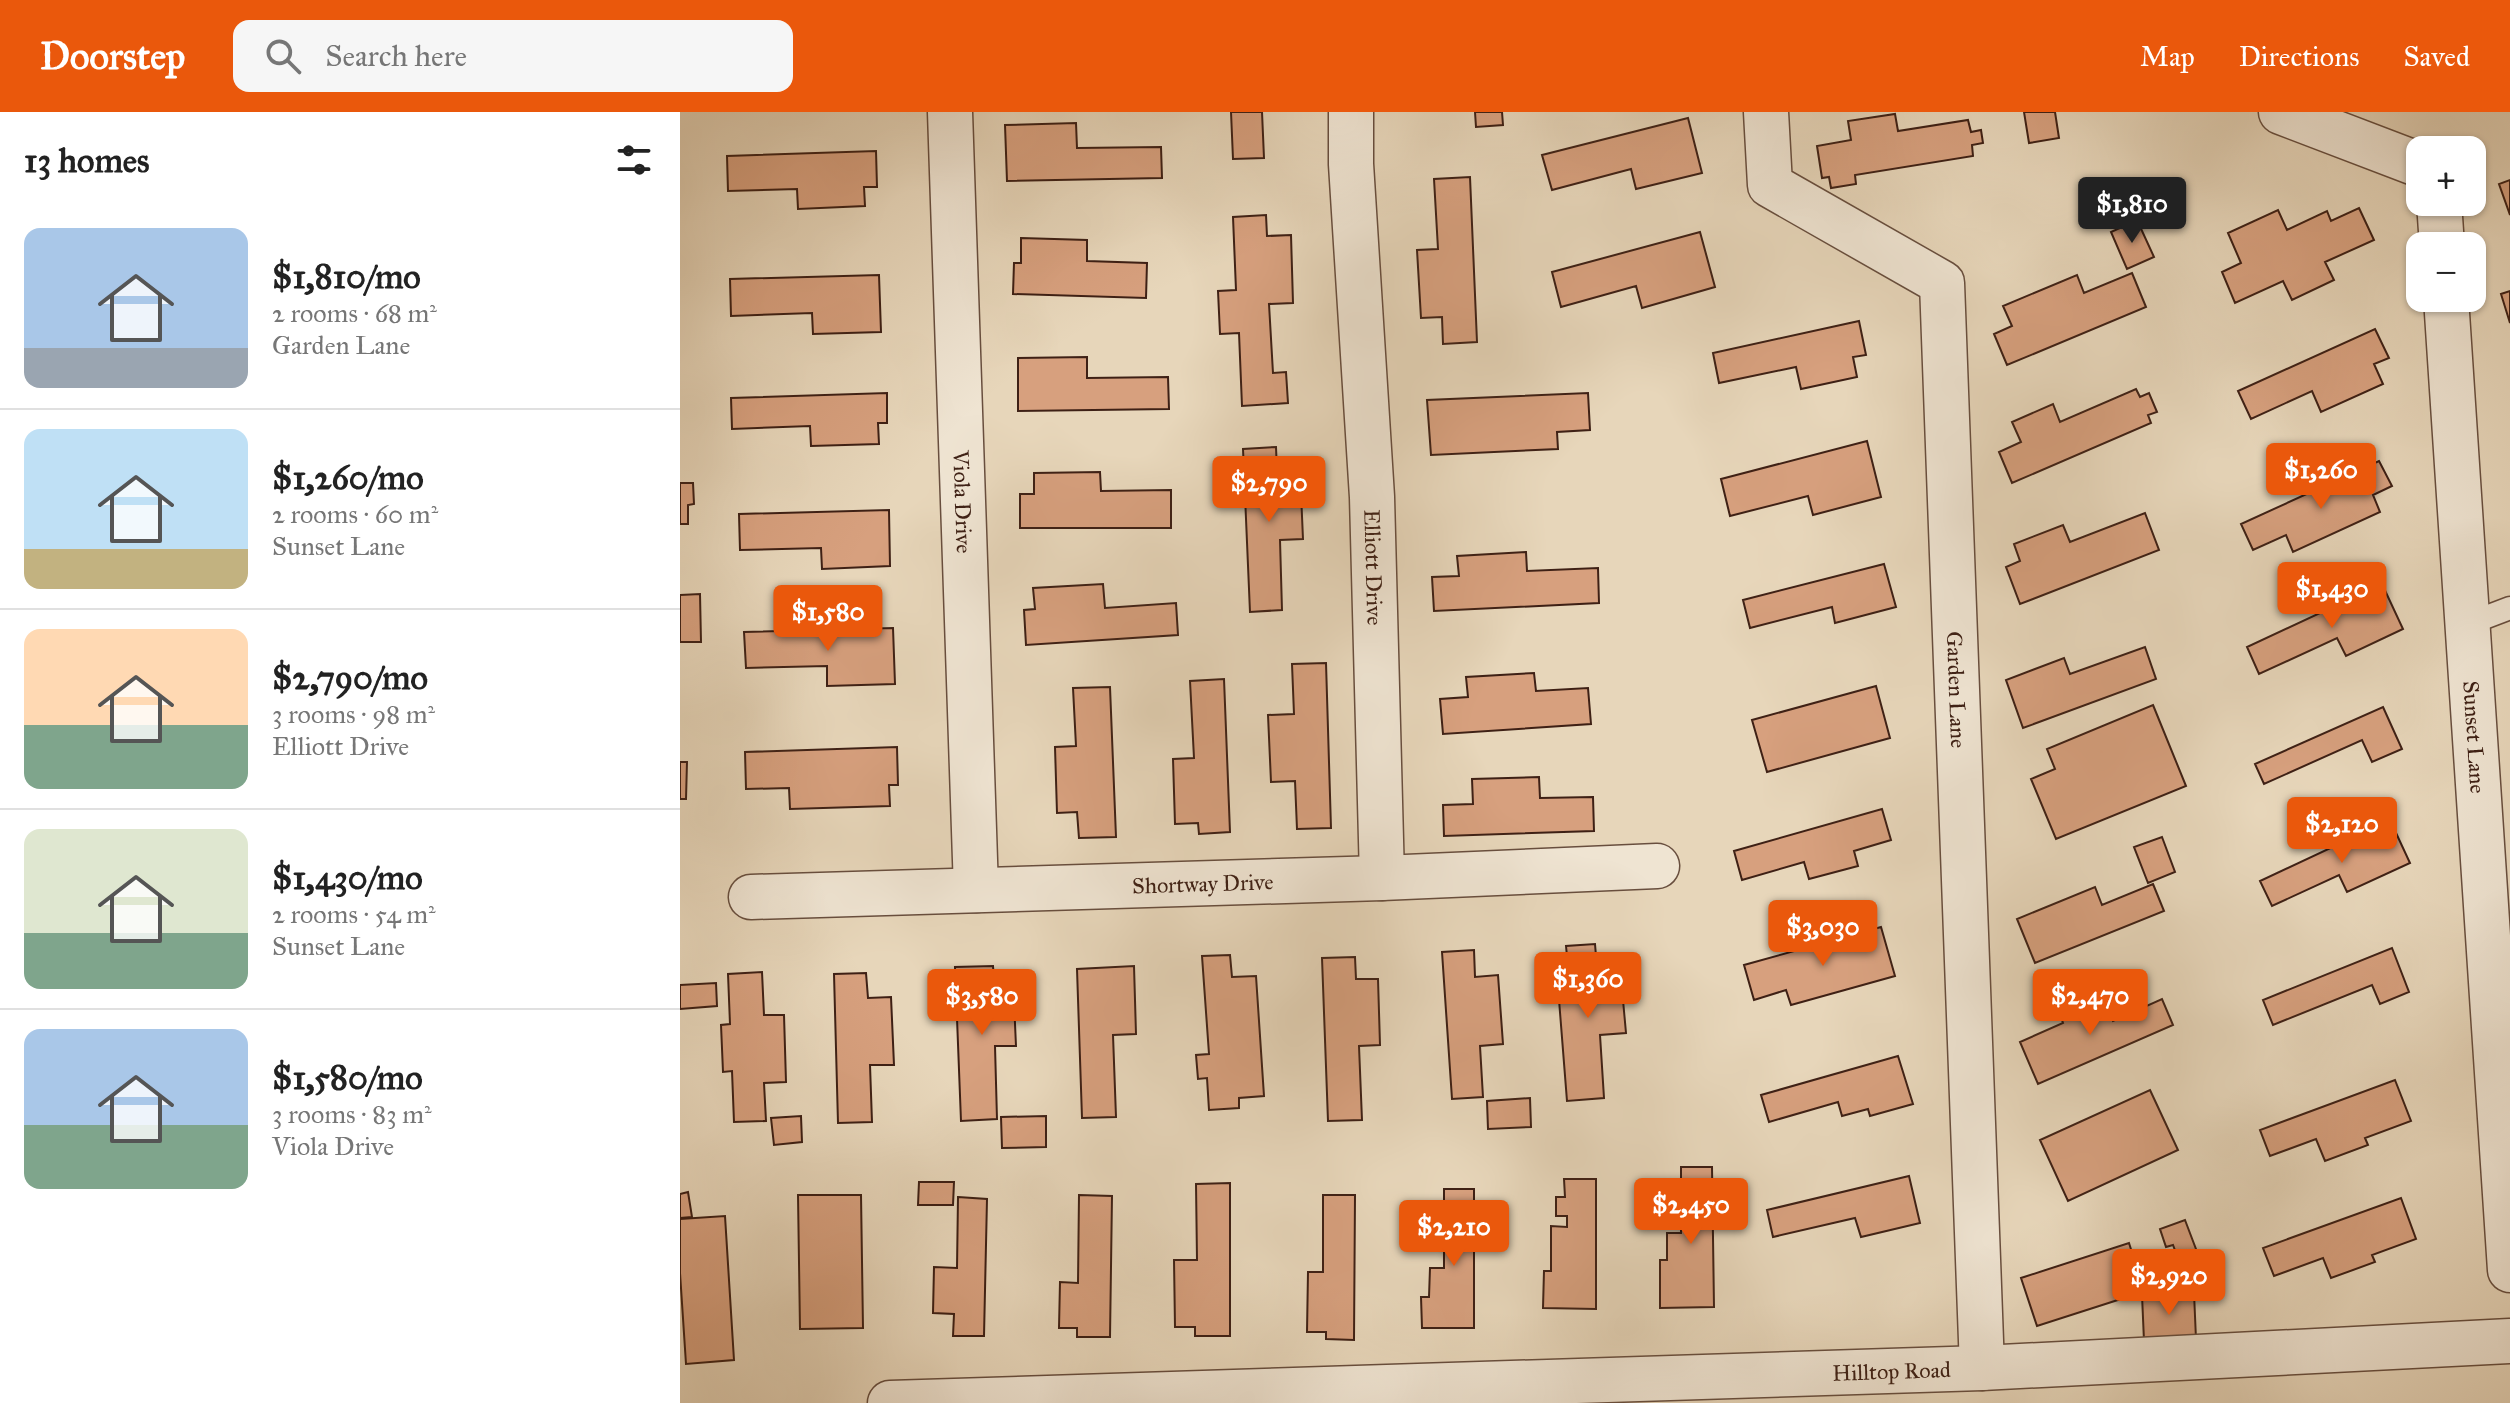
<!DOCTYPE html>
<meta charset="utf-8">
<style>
body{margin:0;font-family:"IM FELL Great Primer",serif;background:#f6f6f6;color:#222;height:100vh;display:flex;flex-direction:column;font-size:30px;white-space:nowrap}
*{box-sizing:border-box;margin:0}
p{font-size:26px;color:#767676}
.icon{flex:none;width:44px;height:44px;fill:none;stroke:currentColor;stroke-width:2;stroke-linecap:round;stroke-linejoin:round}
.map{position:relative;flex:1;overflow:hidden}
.drawer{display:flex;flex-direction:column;background:#fff;width:680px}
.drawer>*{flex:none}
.fabs{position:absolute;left:1726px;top:24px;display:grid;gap:16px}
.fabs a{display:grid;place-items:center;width:80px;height:80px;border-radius:16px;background:#fff;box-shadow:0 2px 6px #0004;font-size:40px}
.price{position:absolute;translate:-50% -68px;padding:0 18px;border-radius:8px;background:#ea580c;color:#fff;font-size:26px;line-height:52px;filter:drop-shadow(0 2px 4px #0008)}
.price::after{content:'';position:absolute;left:50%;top:48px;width:24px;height:18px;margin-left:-12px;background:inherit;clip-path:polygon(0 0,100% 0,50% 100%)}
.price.selected{background:#222;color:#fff}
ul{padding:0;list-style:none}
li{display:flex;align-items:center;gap:24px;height:200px;padding:0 24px}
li+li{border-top:2px solid #e0e0e0}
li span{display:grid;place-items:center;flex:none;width:224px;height:160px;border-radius:16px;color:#555}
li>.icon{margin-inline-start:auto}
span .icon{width:96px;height:96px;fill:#fffc;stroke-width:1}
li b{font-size:34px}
h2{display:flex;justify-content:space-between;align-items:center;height:96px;padding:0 24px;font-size:34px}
header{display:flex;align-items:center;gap:48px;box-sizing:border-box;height:112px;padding:0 40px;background:#ea580c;color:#fff}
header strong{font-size:38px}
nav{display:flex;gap:44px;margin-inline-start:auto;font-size:28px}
.search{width:560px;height:72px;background:#f6f6f6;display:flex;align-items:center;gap:20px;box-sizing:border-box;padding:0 28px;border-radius:16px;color:#767676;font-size:30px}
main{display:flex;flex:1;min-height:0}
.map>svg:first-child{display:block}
.building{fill:#d7a07e;stroke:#3e2015;stroke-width:2}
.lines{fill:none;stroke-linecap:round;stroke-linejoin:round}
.lane-casing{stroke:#684e3e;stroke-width:25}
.street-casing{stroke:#684e3e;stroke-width:47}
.lane{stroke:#efe4d2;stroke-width:22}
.street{stroke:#efe4d2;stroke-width:44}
.labels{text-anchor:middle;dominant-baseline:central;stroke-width:6;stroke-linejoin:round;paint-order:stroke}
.street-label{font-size:22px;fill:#3e2015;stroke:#efe4d2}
</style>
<header>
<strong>Doorstep</strong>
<div class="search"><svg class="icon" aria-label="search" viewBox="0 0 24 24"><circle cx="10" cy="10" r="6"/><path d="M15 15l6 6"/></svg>Search here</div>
<nav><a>Map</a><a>Directions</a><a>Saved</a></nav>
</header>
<main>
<section class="drawer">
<h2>13 homes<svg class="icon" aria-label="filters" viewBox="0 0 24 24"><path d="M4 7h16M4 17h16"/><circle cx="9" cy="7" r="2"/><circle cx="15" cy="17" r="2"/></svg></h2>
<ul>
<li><span style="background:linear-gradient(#a9c7e8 75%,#9aa5b1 0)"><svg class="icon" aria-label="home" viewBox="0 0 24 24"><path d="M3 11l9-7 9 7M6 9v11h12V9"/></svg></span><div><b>$1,810/mo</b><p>2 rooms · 68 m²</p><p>Garden Lane</p></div></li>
<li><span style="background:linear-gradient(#bfe0f5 75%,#c2b280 0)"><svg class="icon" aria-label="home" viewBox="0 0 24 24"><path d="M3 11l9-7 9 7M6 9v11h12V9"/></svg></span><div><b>$1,260/mo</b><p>2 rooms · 60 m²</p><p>Sunset Lane</p></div></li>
<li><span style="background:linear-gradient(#ffd9b3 60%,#7fa58c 0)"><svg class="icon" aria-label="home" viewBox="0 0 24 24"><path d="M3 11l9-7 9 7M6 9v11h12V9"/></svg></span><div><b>$2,790/mo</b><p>3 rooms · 98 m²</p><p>Elliott Drive</p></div></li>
<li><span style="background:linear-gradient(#dfe7d0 65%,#7fa58c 0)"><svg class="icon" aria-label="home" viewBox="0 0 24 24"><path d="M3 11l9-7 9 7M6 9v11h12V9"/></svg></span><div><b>$1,430/mo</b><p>2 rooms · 54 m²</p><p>Sunset Lane</p></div></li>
<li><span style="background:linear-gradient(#a9c7e8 60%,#7fa58c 0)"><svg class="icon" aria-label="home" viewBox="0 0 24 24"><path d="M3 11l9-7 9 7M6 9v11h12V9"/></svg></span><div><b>$1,580/mo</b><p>3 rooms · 83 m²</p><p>Viola Drive</p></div></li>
</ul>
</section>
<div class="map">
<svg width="1830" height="1291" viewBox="0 0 1830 1291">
<rect width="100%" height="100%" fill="#e7d6ba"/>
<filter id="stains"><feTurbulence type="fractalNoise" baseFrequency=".0025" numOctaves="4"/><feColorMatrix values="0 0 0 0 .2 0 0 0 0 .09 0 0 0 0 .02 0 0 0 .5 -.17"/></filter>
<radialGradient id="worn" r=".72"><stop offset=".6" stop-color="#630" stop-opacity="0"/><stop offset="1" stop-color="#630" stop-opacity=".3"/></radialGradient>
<!-- building -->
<path class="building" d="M 551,0 L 582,0 L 584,46 L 553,47 Z
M 795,0 L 822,0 L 823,13 L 796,15 Z
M 1344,0 L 1375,0 L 1379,26 L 1349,31 Z
M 1215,2 L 1218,19 L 1288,8 L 1291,20 L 1301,18 L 1303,31 L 1292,33 L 1293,44 L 1175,63 L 1176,72 L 1151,76 L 1149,65 L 1142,66 L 1137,34 L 1171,28 L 1168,9 Z
M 1008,6 L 1022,61 L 956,77 L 951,57 L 872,78 L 862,43 Z
M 396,11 L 397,36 L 481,35 L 482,66 L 327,69 L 325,13 Z
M 196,39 L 197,75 L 184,75 L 185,94 L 118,97 L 117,77 L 48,79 L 47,44 Z
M 790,65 L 797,230 L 763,232 L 762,205 L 741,206 L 737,138 L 758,137 L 754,67 Z
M 1830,68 L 1830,103 L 1819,72 Z
M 1679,96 L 1694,128 L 1645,150 L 1654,168 L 1612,188 L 1603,169 L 1555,191 L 1542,160 L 1561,151 L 1548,121 L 1598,98 L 1607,118 L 1647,99 L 1651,109 Z
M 586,103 L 587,124 L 611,123 L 613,191 L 589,192 L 593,261 L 606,260 L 608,291 L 562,294 L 559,221 L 540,222 L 538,179 L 556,178 L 553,105 Z
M 1457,108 L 1474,145 L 1447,157 L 1431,120 Z
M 1020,120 L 1035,175 L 962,196 L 956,174 L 881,195 L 872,160 Z
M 341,126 L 407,128 L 407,149 L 467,151 L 466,186 L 333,182 L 334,151 L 341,151 Z
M 1452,161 L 1466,195 L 1327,253 L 1314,222 L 1332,214 L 1323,194 L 1397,163 L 1404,181 Z
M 199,163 L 201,220 L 133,222 L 132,201 L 51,204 L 50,167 Z
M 1830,179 L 1830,211 L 1821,182 Z
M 1179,209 L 1186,243 L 1173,245 L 1177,265 L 1121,277 L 1116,255 L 1039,271 L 1033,241 Z
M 1695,217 L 1709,246 L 1694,252 L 1703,272 L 1641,300 L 1632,279 L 1571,307 L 1558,279 Z
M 407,245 L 407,266 L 488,265 L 489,297 L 338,299 L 338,246 Z
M 1456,277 L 1460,285 L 1469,281 L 1477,300 L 1468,303 L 1471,311 L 1332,371 L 1319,340 L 1341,330 L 1332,310 L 1373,292 L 1380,310 Z
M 207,281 L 207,311 L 198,311 L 199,332 L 131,334 L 130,314 L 52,317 L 51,286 Z
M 908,281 L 910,318 L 877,320 L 878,337 L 751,343 L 747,288 Z
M 1187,329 L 1201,385 L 1133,403 L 1128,384 L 1050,404 L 1041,367 Z
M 596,335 L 597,360 L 620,358 L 623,427 L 600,428 L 602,498 L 570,500 L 563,337 Z
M 1699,349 L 1712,374 L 1693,383 L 1700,400 L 1613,440 L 1606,423 L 1573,438 L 1561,412 Z
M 420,360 L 421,379 L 491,378 L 491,416 L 340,416 L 340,382 L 354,382 L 354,361 Z
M 0,371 L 13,371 L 14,392 L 8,393 L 8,412 L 0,412 Z
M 209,398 L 210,454 L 142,457 L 141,436 L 60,438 L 59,402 Z
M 1465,401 L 1479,438 L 1340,492 L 1326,455 L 1340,449 L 1334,432 L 1383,413 L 1390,430 Z
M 846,440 L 847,459 L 918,456 L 919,491 L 754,499 L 752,465 L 779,464 L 777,444 Z
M 1204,452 L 1216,495 L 1155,511 L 1152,495 L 1070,516 L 1063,488 Z
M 423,472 L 425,496 L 496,491 L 498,523 L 346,533 L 344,498 L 355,497 L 353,476 Z
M 1702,472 L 1723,517 L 1666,544 L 1657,526 L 1579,562 L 1567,535 Z
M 20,482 L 21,530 L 0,530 L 0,483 Z
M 213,516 L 215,572 L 147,574 L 147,554 L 66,556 L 64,520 Z
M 1465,535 L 1476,567 L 1343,616 L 1326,568 L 1384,546 L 1390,562 Z
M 646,551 L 651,716 L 617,717 L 615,669 L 591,670 L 588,603 L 614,602 L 612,552 Z
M 854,561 L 856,579 L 908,576 L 911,612 L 763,622 L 760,587 L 788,585 L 786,565 Z
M 544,567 L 550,720 L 519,722 L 518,711 L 495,712 L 493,647 L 514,646 L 510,569 Z
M 1196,574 L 1210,626 L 1087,660 L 1072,608 Z
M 430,575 L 436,725 L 399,726 L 397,700 L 377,701 L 375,635 L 396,634 L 393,576 Z
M 1473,593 L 1506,674 L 1376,727 L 1351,667 L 1375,657 L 1367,637 Z
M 1703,595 L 1722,637 L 1692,650 L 1682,628 L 1584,672 L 1575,652 Z
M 217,635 L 218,673 L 209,673 L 210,694 L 110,697 L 109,676 L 66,677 L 65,640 Z
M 0,650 L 7,650 L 6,687 L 0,687 Z
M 859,665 L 860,686 L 913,685 L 914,719 L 764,724 L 763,693 L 793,692 L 792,667 Z
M 1202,697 L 1211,728 L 1174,739 L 1178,754 L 1129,767 L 1124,750 L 1062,768 L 1054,739 Z
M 1710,708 L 1730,751 L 1667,780 L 1659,763 L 1592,794 L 1580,769 Z
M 1482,725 L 1495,760 L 1468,771 L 1454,735 Z
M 1473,772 L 1484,799 L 1355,851 L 1337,807 L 1415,775 L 1422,793 Z
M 1201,815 L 1215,864 L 1111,893 L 1106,878 L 1074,888 L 1064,853 Z
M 915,832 L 917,856 L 940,855 L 946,921 L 920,923 L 924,986 L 887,989 L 878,875 L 890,875 L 886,834 Z
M 1712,836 L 1729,880 L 1700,892 L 1692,873 L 1593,913 L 1583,888 Z
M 794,838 L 795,865 L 818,863 L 823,932 L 800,934 L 803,985 L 772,987 L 762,840 Z
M 550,843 L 552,865 L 576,864 L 584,984 L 559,986 L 559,996 L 529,998 L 527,966 L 518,967 L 516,943 L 529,942 L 522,844 Z
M 675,845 L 676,867 L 698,867 L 700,933 L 679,934 L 682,1008 L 648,1009 L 642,846 Z
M 313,854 L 314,867 L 333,867 L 336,934 L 315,934 L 317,1007 L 281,1009 L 275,855 Z
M 454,854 L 456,922 L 433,923 L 436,1005 L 402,1006 L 397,857 Z
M 82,860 L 84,903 L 104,903 L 106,970 L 84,971 L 86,1009 L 54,1010 L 52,959 L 43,960 L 41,913 L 50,912 L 48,862 Z
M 186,861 L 188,886 L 211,885 L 214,953 L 190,953 L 192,1010 L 158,1011 L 154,862 Z
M 36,871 L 37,894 L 0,897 L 0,873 Z
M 1423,886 L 1433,909 L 1482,887 L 1493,913 L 1358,972 L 1340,930 L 1383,911 L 1381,905 Z
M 1218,944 L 1233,992 L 1190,1004 L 1188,997 L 1162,1004 L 1158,990 L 1089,1010 L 1081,983 Z
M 1715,968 L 1731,1009 L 1685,1026 L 1688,1033 L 1645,1049 L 1636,1027 L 1590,1044 L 1580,1018 Z
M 1470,978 L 1498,1038 L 1388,1089 L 1360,1028 Z
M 850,986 L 851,1015 L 808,1017 L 807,989 Z
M 121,1004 L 122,1030 L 94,1033 L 91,1006 Z
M 366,1004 L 366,1035 L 322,1036 L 321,1005 Z
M 1001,1055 L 1032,1055 L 1034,1195 L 980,1196 L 980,1148 L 987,1148 L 987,1121 L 1001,1121 Z
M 1229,1064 L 1240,1111 L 1181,1125 L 1175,1106 L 1093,1125 L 1087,1098 Z
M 884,1067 L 916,1067 L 916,1197 L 863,1196 L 864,1159 L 871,1159 L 871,1114 L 887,1115 L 887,1104 L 876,1104 L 876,1085 L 885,1085 Z
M 239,1070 L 274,1070 L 273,1093 L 238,1093 Z
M 550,1071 L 550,1224 L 515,1224 L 515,1215 L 495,1215 L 494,1148 L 517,1148 L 516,1072 Z
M 764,1077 L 794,1077 L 794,1216 L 742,1216 L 741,1185 L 749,1185 L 750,1156 L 764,1156 Z
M 8,1080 L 12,1105 L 0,1106 L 0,1082 Z
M 118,1083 L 181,1083 L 183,1216 L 120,1217 Z
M 399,1083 L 432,1084 L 430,1225 L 397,1225 L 397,1216 L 379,1216 L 380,1170 L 398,1171 Z
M 643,1083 L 675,1083 L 674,1228 L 646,1227 L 646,1220 L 627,1220 L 628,1160 L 643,1160 Z
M 278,1085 L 307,1087 L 304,1224 L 273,1224 L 274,1202 L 253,1201 L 254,1155 L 277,1156 Z
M 1721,1086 L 1736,1127 L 1692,1143 L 1695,1150 L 1651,1166 L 1643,1146 L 1594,1164 L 1583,1136 Z
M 45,1104 L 54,1248 L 6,1252 L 0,1161 L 0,1107 Z
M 1505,1108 L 1522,1153 L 1503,1160 L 1493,1133 L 1486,1135 L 1480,1117 Z
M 1449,1131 L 1455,1150 L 1491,1139 L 1500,1168 L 1357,1214 L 1341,1166 Z
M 1514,1181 L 1516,1227 L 1464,1229 L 1462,1183 Z"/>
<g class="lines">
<!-- lane casing -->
<g class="lane-casing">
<path id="lane" d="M 1788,512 L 1830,496"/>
</g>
<!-- street casing -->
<g class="street-casing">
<g id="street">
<path id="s1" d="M 270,0 L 296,778"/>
<path id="s2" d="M 671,0 L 671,52 L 692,385 L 702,766"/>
<path id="s3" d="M 1086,0 L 1090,73 L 1262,171 L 1302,1256"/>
<path d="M 1601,0 L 1740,53"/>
<path d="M 1759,90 L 1762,134"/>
<path id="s4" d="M 1766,186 L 1830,1158"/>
<path id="s5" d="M 71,785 L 702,766 L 977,754"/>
<path id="s6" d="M 210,1291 L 1302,1256 L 1830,1229"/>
</g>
</g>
<!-- lane -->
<use href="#lane" class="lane"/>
<!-- street -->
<use href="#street" class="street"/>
</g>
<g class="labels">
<!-- street labels -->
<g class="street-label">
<text stroke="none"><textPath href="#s1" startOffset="390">Viola Drive</textPath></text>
<text stroke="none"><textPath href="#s2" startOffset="456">Elliott Drive</textPath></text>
<text stroke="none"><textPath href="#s3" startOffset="678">Garden Lane</textPath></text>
<text stroke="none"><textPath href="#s4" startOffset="440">Sunset Lane</textPath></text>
<text stroke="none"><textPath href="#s5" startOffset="452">Shortway Drive</textPath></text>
<text stroke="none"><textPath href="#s6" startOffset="1002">Hilltop Road</textPath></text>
</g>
</g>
<rect width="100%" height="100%" filter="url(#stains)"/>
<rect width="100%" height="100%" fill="url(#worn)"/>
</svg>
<div class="fabs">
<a>+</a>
<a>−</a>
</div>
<b class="price selected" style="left:1452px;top:133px">$1,810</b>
<b class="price" style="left:1641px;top:399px">$1,260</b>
<b class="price" style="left:589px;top:412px">$2,790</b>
<b class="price" style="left:1652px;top:518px">$1,430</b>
<b class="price" style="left:148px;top:541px">$1,580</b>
<b class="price" style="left:1662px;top:753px">$2,120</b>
<b class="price" style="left:1143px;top:856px">$3,030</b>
<b class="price" style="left:908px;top:908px">$1,360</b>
<b class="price" style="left:302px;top:925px">$3,580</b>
<b class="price" style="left:1410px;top:925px">$2,470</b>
<b class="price" style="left:1011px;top:1134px">$2,450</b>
<b class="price" style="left:774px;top:1156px">$2,210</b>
<b class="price" style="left:1489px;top:1205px">$2,920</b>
</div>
</main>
